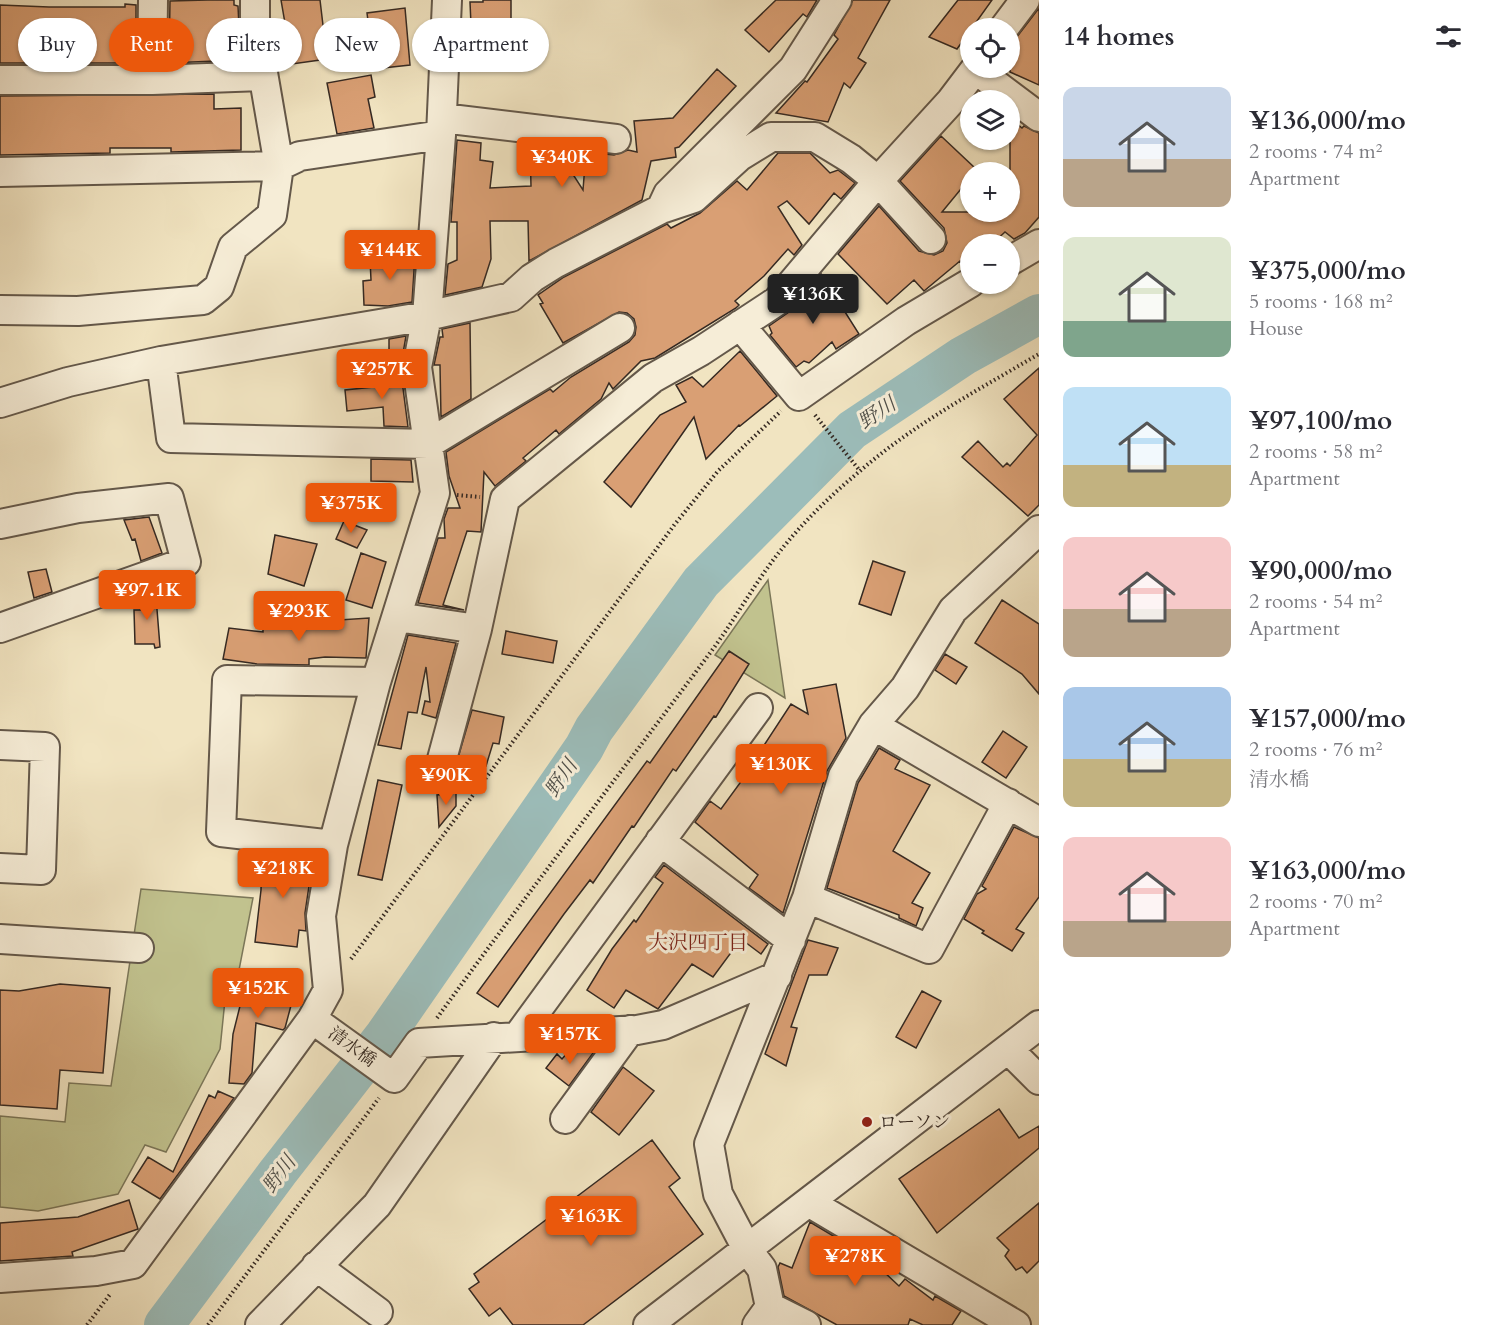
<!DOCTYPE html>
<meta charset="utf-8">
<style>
body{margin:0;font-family:Cardo,"Noto Serif JP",serif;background:#f2f2f3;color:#2b2b33;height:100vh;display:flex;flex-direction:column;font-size:22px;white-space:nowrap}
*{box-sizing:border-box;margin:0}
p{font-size:20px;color:#7c7c81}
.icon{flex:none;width:33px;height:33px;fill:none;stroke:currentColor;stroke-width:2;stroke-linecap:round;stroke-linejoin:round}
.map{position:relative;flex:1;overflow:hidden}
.drawer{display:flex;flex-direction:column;background:#fff;width:450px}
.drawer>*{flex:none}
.hud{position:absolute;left:18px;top:18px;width:570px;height:54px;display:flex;gap:12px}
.controls{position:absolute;left:960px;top:18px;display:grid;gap:12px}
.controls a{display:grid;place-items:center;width:60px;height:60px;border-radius:50%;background:#fff;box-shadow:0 2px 4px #0004;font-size:30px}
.price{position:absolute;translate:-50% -51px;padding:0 14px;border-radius:6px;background:#ea580c;color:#fff;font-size:20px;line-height:39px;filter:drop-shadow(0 2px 3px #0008)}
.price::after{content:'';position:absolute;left:50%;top:36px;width:18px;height:14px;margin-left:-9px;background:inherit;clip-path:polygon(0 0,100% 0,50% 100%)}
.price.active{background:#222;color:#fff}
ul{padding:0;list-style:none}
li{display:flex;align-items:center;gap:18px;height:150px;padding:0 24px}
li span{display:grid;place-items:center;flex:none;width:168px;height:120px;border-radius:12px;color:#555}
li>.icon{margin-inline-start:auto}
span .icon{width:72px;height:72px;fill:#fffc;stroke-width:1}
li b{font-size:26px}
h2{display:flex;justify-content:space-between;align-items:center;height:72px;padding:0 24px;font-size:26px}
.pill{padding:0 21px;border-radius:27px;background:#fff;box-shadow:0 2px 4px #0004;font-size:21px;line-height:54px}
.pill.active{background:#ea580c;color:#fff}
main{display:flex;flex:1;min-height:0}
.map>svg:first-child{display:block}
.green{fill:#c1c28e;stroke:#7b7658;stroke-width:1.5}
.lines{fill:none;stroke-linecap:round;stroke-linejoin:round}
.river{stroke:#9cbdba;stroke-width:40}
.building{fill:#d99f74;stroke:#352922;stroke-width:1.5}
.minor-casing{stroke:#64584a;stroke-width:32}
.path{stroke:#352922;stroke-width:4;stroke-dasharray:1.5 3;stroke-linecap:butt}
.minor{stroke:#f6edd7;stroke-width:28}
.poi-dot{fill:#8f2418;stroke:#f6edd7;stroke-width:2}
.labels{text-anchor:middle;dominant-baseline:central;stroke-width:6;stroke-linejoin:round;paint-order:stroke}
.street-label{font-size:18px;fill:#352922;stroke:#f6edd7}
.poi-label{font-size:18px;fill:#352922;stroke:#f6edd7;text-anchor:start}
.water-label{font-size:20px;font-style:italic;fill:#4f4e48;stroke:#f6edd7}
.neighbourhood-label{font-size:20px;fill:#7a1f14;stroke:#f6edd7}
</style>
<main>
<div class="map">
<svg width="1039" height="1325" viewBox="0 0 1039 1325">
<rect width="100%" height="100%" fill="#f1e4c1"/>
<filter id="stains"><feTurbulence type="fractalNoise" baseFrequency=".00333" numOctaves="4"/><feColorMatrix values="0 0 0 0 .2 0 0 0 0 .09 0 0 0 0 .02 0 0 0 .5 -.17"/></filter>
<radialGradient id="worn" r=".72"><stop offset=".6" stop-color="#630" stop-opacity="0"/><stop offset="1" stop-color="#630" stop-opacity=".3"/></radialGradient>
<!-- green -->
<path class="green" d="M 768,580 L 785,698 L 715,655 Z
M 141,889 L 253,898 L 233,1001 L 225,1000 L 220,1049 L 166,1152 L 145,1145 L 118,1194 L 38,1211 L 0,1207 L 0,1116 L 65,1122 L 69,1083 L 111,1086 Z"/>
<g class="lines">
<!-- river -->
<path class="river" d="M 164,1325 L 278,1172 L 385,1035 L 584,748 L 594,729 L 701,582 L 852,430 L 963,356 L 1039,314"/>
</g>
<!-- building -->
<path class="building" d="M 208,0 L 234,0 L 234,5 L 238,6 L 239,27 L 217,26 L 216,61 L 169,63 L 170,1 Z
M 281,0 L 320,0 L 327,59 L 292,64 Z
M 483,0 L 511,0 L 511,26 L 471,25 L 470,2 L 483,2 Z
M 776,0 L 817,0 L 807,17 L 803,14 L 769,52 L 745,30 Z
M 853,0 L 890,0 L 858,58 L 866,63 L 850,88 L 844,83 L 828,122 L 776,113 L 805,81 L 807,82 L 838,39 L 834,35 Z
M 958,0 L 992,0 L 957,49 L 929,37 Z
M 125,4 L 136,5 L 136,63 L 0,63 L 0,5 L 49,7 L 125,7 Z
M 405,8 L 410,65 L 374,69 L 367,13 Z
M 1039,8 L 1039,85 L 1010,72 L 1010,46 Z
M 717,69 L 736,86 L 679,147 L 675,148 L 676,157 L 651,161 L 642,200 L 529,261 L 528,221 L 490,221 L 491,259 L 482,287 L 445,295 L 448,264 L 457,260 L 457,222 L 451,222 L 457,140 L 481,143 L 480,160 L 493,162 L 490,188 L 531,186 L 530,147 L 544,147 L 556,148 L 583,190 L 586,152 L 614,155 L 628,150 L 637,152 L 634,121 L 673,118 Z
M 371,75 L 375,97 L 368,99 L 374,128 L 337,134 L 327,83 Z
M 214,94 L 214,109 L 241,108 L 241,150 L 171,152 L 171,148 L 110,148 L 110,153 L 0,155 L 0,96 Z
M 1010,118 L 1022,128 L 1024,126 L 1039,133 L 1039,217 L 1025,233 L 1014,239 L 1005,232 L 992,244 L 970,244 L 970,267 L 966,268 L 960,261 L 924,291 L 914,280 L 887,304 L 838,254 L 879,206 L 919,251 L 934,255 L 943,251 L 947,243 L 944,228 L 900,181 L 941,136 L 977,170 L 970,172 L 970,178 L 942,212 L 1010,212 Z
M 778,153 L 810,153 L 830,173 L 838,170 L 855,183 L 841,199 L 834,193 L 809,224 L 787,201 L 778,207 L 802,245 L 794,255 L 788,249 L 764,276 L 735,301 L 739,305 L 736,308 L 655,358 L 641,361 L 613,389 L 609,383 L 601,399 L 559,434 L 556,430 L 523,458 L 526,461 L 495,486 L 484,472 L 481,532 L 467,531 L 443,605 L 464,610 L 418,603 L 438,538 L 445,538 L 444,519 L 448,508 L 460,508 L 449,476 L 446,452 L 550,389 L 553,392 L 571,377 L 629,342 L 635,335 L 636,327 L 634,319 L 627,313 L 619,312 L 563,343 L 540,304 L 543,303 L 538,295 L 564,277 L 667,224 L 671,228 L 700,213 L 737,181 L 747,190 Z
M 400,255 L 415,255 L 412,302 L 388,306 L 364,305 L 363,281 L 371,280 L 370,259 L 400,257 Z
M 821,274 L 859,334 L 836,349 L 832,342 L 809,363 L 804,361 L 796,367 L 770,335 L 772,333 L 769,326 L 789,312 Z
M 470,323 L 471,399 L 441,417 L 440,365 L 434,365 L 440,337 L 443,337 L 442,329 Z
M 406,336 L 401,365 L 389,365 L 389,339 Z
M 740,351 L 777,396 L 740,426 L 739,425 L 706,459 L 694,417 L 631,507 L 604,482 L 660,415 L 686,402 L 676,385 L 692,377 L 703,387 Z
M 1039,368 L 1039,505 L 1028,516 L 962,457 L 978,441 L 1003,467 L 1007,463 L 1010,466 L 1037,435 L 1004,399 Z
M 383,373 L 401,373 L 408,427 L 384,426 L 383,407 L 347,411 L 345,390 L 383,386 Z
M 371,459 L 411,460 L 413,482 L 371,481 Z
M 149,517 L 162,553 L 141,561 L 135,539 L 132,540 L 124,520 Z
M 344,521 L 367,530 L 357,548 L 336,539 Z
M 275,535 L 317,544 L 304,586 L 268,574 Z
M 361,553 L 386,562 L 372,608 L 346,600 Z
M 873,561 L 905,572 L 891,615 L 859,604 Z
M 46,569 L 52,592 L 34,598 L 28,572 Z
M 153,591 L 156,597 L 160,647 L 155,648 L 154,644 L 135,644 L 134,610 L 141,610 L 136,597 Z
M 1002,600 L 1039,624 L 1039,694 L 1022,674 L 975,643 Z
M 369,618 L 366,658 L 325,657 L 309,659 L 309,665 L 257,664 L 223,659 L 229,628 L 263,632 L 263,625 Z
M 506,631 L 557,641 L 553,663 L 502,654 Z
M 408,635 L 456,643 L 436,718 L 422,714 L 425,701 L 430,702 L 426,667 L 417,713 L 408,712 L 401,749 L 378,745 Z
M 729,651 L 749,664 L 716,717 L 714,716 L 676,771 L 673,769 L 634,827 L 632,826 L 593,883 L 590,880 L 564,914 L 498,1007 L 477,993 L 647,761 L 650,763 Z
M 945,654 L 967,667 L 956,684 L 935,670 Z
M 836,684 L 846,738 L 827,771 L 783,913 L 749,888 L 758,875 L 695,822 L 710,801 L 721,809 L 759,757 L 757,756 L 791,704 L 808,714 L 803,690 Z
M 472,710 L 504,717 L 499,744 L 493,743 L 486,766 L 473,762 L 473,782 L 466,782 L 464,789 L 450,785 Z
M 1003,731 L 1027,747 L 1006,778 L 982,762 Z
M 879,748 L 900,760 L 895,769 L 930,785 L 893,851 L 930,873 L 912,903 L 923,908 L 916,926 L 899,918 L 899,915 L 827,888 L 858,783 Z
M 378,780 L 402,785 L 382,880 L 358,875 Z
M 456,793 L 456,806 L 439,827 L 437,795 Z
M 1014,827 L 1039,838 L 1039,897 L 1016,929 L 1024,933 L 1012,951 L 982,933 L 984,931 L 964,919 L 977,894 L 986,889 L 982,886 Z
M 262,853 L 313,859 L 305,913 L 306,931 L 299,930 L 297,947 L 255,942 L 261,890 Z
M 664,865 L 768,944 L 761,954 L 741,939 L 713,977 L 692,964 L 658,1009 L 626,990 L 614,1008 L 587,990 L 612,949 L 634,920 L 636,922 L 663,883 L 655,877 Z
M 808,940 L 838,948 L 827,975 L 809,975 L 791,1027 L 797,1028 L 786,1066 L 765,1054 Z
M 249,970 L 297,983 L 285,1028 L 283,1030 L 256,1023 L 252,1073 L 244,1084 L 229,1083 L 233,1034 Z
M 60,984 L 110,988 L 103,1073 L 60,1070 L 57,1109 L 0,1105 L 0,990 L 19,991 Z
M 922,991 L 941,1001 L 916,1048 L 896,1037 Z
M 596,1049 L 569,1086 L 546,1068 L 557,1054 L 562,1059 L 569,1051 Z
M 623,1067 L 654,1091 L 619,1135 L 591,1112 Z
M 218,1091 L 234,1098 L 160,1199 L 132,1182 L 148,1157 L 173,1172 L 209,1095 L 215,1098 Z
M 999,1109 L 1019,1138 L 1039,1126 L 1039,1148 L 937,1233 L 899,1179 Z
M 652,1140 L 680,1178 L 669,1187 L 703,1234 L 583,1325 L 513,1325 L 500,1308 L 489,1316 L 469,1289 L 479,1282 L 474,1274 Z
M 129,1200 L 138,1229 L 72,1252 L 73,1256 L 0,1261 L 0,1223 L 78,1217 Z
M 1039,1203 L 1039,1261 L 1027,1273 L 1022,1267 L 1016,1270 L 1005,1256 L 1009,1250 L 997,1238 Z
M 810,1222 L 867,1256 L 899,1286 L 905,1279 L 933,1300 L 935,1296 L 961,1311 L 952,1325 L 923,1325 L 910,1319 L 908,1325 L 837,1325 L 784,1296 L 778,1267 L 780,1263 L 792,1268 Z"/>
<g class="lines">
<!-- minor casing -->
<g class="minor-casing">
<path id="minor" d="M 447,0 L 441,135 L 427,316 L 417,367 L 435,493 L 376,682 L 333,845 L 321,916 L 328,990 L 312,1019 L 394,1078 L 419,1043 L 637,1030 L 663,1025 L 777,976
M 1004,28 L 1025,0
M 975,69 L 1039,117
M 0,80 L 152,80 L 263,76
M 152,80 L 153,0
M 442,118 L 616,139
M 0,172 L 279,166 L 300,156 L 441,135
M 931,239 L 878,181 L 951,101 L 976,68
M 1010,261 L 1039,244
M 0,310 L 78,311 L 203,300 L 219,287 L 233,247 L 272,215 L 279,166 L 255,26 L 255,0
M 740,325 L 799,396 L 906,321 L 970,283
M 161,361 L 171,438 L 428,444 L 620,328
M 0,403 L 68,382 L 161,361 L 427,316 L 511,297 L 532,278 L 556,263 L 661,209 L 668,194 L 793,69 L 837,0
M 0,524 L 78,508 L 169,498 L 186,562 L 0,628
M 397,617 L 477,629
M 873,725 L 1039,822
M 0,745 L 45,747 L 41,870 L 0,868
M 438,774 L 477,629 L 505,499 L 653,378 L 701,351 L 777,301 L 878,181 L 851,159 L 815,137 L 771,137 L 740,156 L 694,198 L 661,209
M 660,841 L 791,940
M 333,845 L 221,832 L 227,680 L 376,682
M 807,898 L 929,949 L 1008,803
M 0,939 L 139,948
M 518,1036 L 758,708
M 1008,1049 L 1039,1080
M 565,1119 L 630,1030
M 810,1203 L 1016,1325
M 316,1266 L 378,1312
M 0,1278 L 96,1271 L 133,1264 L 312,1019
M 770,1307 L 806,1325
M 260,1325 L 377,1205 L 494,1037
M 648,1325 L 1039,1025
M 757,1325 L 770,1307 L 762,1269 L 747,1249 L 718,1194 L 709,1144 L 807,898 L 843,776 L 873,725 L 905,688 L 953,610 L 1039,530"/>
</g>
<!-- path -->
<path class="path" d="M 815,415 L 860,471
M 457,495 L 480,497
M 351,959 L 675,524 L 718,471 L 781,411
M 437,1018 C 526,895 619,775 710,653 C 734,621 753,586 777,555 C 801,524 830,496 860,471 C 914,424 978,390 1039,354
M 87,1325 L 111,1293
M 208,1325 L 379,1098"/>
<!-- minor -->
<use href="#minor" class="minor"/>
</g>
<!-- markers -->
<circle class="poi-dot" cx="867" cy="1122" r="6"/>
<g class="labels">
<!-- street labels -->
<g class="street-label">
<text transform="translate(352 1047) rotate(36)">清水橋</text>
</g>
<!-- poi labels -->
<g class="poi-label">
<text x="879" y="1122">ローソン</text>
</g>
<!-- water labels -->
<g class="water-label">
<text transform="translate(877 413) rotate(-34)">野川</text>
<text transform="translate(561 778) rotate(-56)">野川</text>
<text transform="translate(279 1174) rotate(-53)">野川</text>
</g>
<!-- neighbourhood labels -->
<g class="neighbourhood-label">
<text x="698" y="942">大沢四丁目</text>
</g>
</g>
<rect width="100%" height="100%" filter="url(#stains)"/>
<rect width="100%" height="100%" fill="url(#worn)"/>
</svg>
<div class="controls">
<a><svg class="icon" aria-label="locate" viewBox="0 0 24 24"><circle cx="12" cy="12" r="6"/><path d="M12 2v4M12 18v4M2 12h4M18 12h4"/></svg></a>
<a><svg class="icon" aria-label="layers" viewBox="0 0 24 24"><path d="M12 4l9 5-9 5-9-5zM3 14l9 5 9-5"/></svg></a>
<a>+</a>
<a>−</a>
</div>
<b class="price" style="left:562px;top:188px">¥340K</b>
<b class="price" style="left:390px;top:281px">¥144K</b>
<b class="price active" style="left:813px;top:325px">¥136K</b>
<b class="price" style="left:382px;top:400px">¥257K</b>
<b class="price" style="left:351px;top:534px">¥375K</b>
<b class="price" style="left:147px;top:621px">¥97.1K</b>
<b class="price" style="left:299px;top:642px">¥293K</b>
<b class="price" style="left:781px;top:795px">¥130K</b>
<b class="price" style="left:446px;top:806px">¥90K</b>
<b class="price" style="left:283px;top:899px">¥218K</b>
<b class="price" style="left:258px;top:1019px">¥152K</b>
<b class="price" style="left:570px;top:1065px">¥157K</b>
<b class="price" style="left:591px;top:1247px">¥163K</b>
<b class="price" style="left:855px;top:1287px">¥278K</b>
<div class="hud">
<a class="pill">Buy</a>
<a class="pill active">Rent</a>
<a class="pill">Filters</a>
<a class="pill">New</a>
<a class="pill">Apartment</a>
</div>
</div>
<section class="drawer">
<h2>14 homes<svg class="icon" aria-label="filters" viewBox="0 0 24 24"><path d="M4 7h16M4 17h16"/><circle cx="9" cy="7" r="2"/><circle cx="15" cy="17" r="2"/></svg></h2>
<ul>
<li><span style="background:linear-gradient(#c9d6e8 60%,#b9a48a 0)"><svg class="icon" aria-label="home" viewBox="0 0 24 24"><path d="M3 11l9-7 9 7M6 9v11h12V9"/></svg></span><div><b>¥136,000/mo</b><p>2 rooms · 74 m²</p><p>Apartment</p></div></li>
<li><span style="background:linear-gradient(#dfe7d0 70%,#7fa58c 0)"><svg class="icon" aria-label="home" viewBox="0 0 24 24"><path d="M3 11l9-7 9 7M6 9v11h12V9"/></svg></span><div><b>¥375,000/mo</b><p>5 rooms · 168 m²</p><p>House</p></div></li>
<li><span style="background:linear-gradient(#bfe0f5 65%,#c2b280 0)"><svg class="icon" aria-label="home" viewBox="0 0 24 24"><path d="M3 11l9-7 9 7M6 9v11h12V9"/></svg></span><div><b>¥97,100/mo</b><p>2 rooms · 58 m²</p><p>Apartment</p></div></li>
<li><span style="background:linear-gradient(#f6c9c9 60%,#b9a48a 0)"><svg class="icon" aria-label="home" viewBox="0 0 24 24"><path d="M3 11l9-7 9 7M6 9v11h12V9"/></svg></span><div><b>¥90,000/mo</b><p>2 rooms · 54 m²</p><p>Apartment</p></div></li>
<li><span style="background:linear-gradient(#a9c7e8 60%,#c2b280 0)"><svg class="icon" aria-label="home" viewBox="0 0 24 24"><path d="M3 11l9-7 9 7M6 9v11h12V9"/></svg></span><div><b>¥157,000/mo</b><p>2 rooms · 76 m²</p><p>清水橋</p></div></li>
<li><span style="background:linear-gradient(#f6c9c9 70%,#b9a48a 0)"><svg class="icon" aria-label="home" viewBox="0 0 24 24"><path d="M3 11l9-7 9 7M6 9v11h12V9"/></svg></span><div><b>¥163,000/mo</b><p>2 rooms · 70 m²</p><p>Apartment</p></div></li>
</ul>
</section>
</main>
